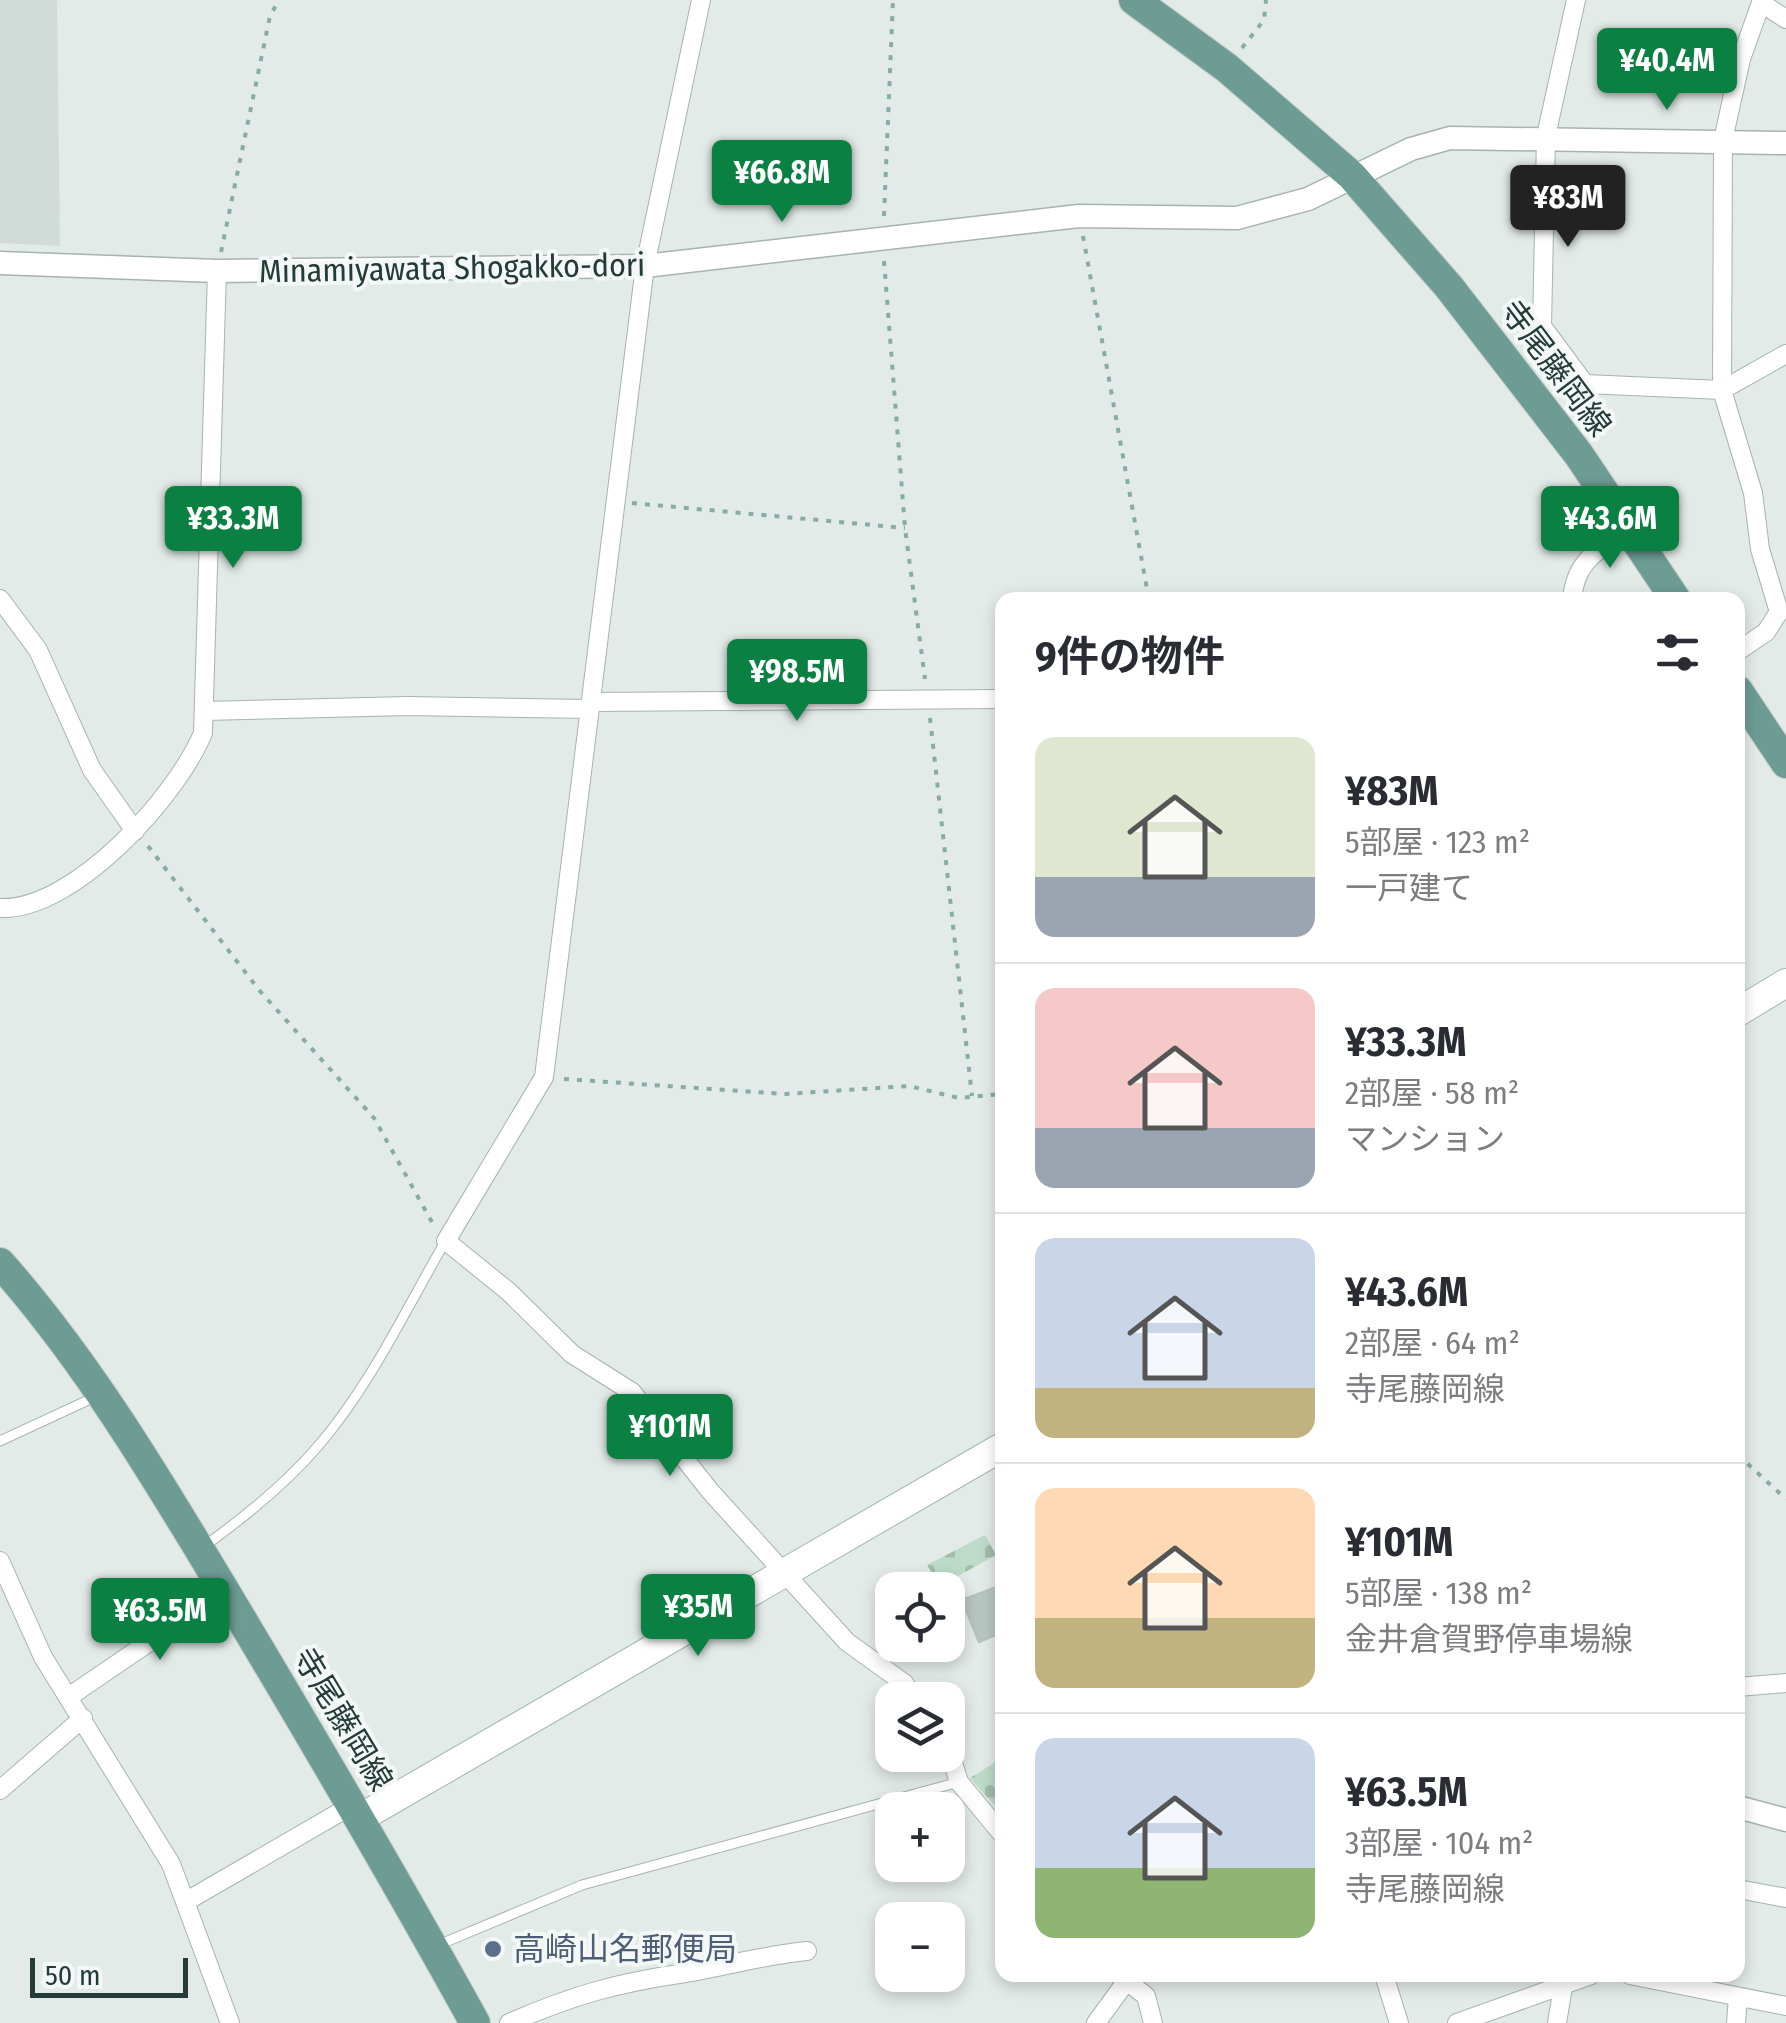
<!DOCTYPE html>
<html lang="ja">
<meta charset="utf-8">
<style>
body{margin:0;font-family:"Fira Sans Condensed","Noto Sans JP",sans-serif;background:#f2f2f3;color:#2b2b33;height:100vh;display:flex;flex-direction:column;font-size:38px;white-space:nowrap}
*{box-sizing:border-box;margin:0}
p{font-size:32px;color:#7c7c81}
.icon{flex:none;width:55px;height:55px;fill:none;stroke:currentColor;stroke-width:2;stroke-linecap:round;stroke-linejoin:round}
.map{position:relative;flex:1;overflow:hidden}
.drawer{position:absolute;left:995px;top:592px;width:750px;height:1390px;display:flex;flex-direction:column;background:#fff;border-radius:20px;box-shadow:0 5px 15px #0003}
.drawer>*{flex:none}
.fabs{position:absolute;left:875px;top:1572px;display:grid;gap:20px}
.fabs a{display:grid;place-items:center;width:90px;height:90px;border-radius:20px;background:#fff;box-shadow:0 5px 15px #0003;font-size:50px}
.scale{position:absolute;left:30px;bottom:25px;width:158px;box-sizing:border-box;padding-left:10px;border:5px solid #243b37;border-top:0;font-size:28px;line-height:35px;white-space:nowrap;color:#243b37;-webkit-text-stroke:8px #f3f8f6;paint-order:stroke}
.price{position:absolute;translate:-50% -85px;padding:0 22px;border-radius:10px;background:#0b8043;color:#fff;font-size:32px;line-height:65px;filter:drop-shadow(0 2px 5px #0008)}
.price::after{content:'';position:absolute;left:50%;top:60px;width:30px;height:22px;margin-left:-15px;background:inherit;clip-path:polygon(0 0,100% 0,50% 100%)}
.price.selected{background:#222;color:#fff}
ul{padding:0;list-style:none}
li{display:flex;align-items:center;gap:30px;height:250px;padding:0 40px}
li+li{border-top:2px solid #e1e1e2}
li span{display:grid;place-items:center;flex:none;width:280px;height:200px;border-radius:20px;color:#555}
li>.icon{margin-inline-start:auto}
span .icon{width:120px;height:120px;fill:#fffc;stroke-width:1}
li b{font-size:42px}
h2{display:flex;justify-content:space-between;align-items:center;height:120px;padding:0 40px;font-size:42px}
.map>svg:first-child{display:block}
.built{fill:#d1dbd7}
.cemetery{fill:url(#cemetery-stones)}
.building{fill:#b8c6c1;stroke:#b6c4bf;stroke-width:2.5}
.lines{fill:none;stroke-linecap:round;stroke-linejoin:round}
.service-casing{stroke:#a6b3af;stroke-width:11}
.minor-casing{stroke:#a6b3af;stroke-width:20}
.tertiary-casing{stroke:#a6b3af;stroke-width:25}
.secondary-casing{stroke:#a2b6b1;stroke-width:30}
.primary-casing{stroke:#c2c8c7;stroke-width:32}
.path{stroke:#86aca3;stroke-width:4;stroke-dasharray:5 8;stroke-linecap:butt}
.service{stroke:#fff;stroke-width:9}
.minor{stroke:#fff;stroke-width:18}
.tertiary{stroke:#fff;stroke-width:22}
.secondary{stroke:#fff;stroke-width:28}
.primary{stroke:#6c9c94;stroke-width:30}
.service-dot{fill:#5c6f8a;stroke:#f3f8f6;stroke-width:4}
.labels{text-anchor:middle;dominant-baseline:central;stroke-width:8;stroke-linejoin:round;paint-order:stroke}
.street-label{font-size:32px;fill:#243b37;stroke:#f3f8f6}
.service-label{font-size:32px;fill:#4e5e75;stroke:#f3f8f6;text-anchor:start}
</style>
<div class="map">
<svg width="1786" height="2023" viewBox="0 0 1786 2023">
<defs>
<pattern id="cemetery-stones" width="16" height="16" patternUnits="userSpaceOnUse" patternTransform="scale(2.5)"><rect width="16" height="16" fill="#bedac8"/><path d="M2 7V4a2 2 0 0 1 4 0v3zM10 15v-3a2 2 0 0 1 4 0v3z" fill="#a3bcac"/></pattern>
</defs>
<rect width="100%" height="100%" fill="#e3ebe8"/>
<!-- built -->
<path class="built" d="M 0,0 L 57,0 L 60,246 L 0,243 Z"/>
<!-- cemetery -->
<path class="cemetery" d="M 985,1535 L 996,1555 L 940,1586 L 927,1565 Z
M 1002,1758 L 1002,1814 L 970,1778 Z"/>
<!-- building -->
<path class="building" d="M 1002,1585 L 1002,1632 L 979,1642 L 962,1600 Z"/>
<g class="lines">
<!-- service casing -->
<g class="service-casing">
<path id="service" d="M 0,1441 L 97,1396
M 203,1547 C 245,1517 285,1485 319,1445 C 370,1386 406,1309 445,1242
M 436,1946 L 582,1885 L 959,1782"/>
</g>
<!-- minor casing -->
<g class="minor-casing">
<path id="minor" d="M 701,0 L 645,266 L 544,1077 L 446,1241 L 509,1292 L 572,1354 L 632,1392 L 710,1491 L 847,1642 L 904,1683 L 916,1700
M 1576,0 L 1546,136 L 1542,326 L 1585,384 L 1722,390 L 1786,354
M 1761,3 L 1786,19
M 0,599 L 38,650 L 92,770 L 135,831
M 1572,600 C 1575,561 1598,548 1630,532
M 1738,651 L 1766,632 L 1779,612 L 1760,549 L 1753,493 L 1722,390 L 1723,140 L 1741,59 L 1762,0
M 591,702 L 1002,699
M 205,711 L 408,706 L 590,709
M 0,908 C 74,911 177,796 203,733 L 217,271
M 0,1561 L 43,1657 L 171,1864 L 230,2023
M 1738,1687 L 1786,1683
M 70,1696 L 224,1591
M 948,1747 L 959,1782 L 1002,1834
M 0,1790 L 83,1718
M 1738,1889 L 1786,1898
M 185,1902 L 354,1804
M 1119,1975 L 1146,1996 L 1153,2023
M 1384,1975 L 1399,2023
M 1630,1975 L 1786,2006
M 509,2023 C 574,1995 616,1983 685,1973 C 727,1966 765,1955 807,1951
M 1096,2023 L 1131,1975
M 1457,2023 L 1591,1975
M 1557,2023 L 1563,1987
M 1736,2023 L 1738,1997"/>
</g>
<!-- tertiary casing -->
<g class="tertiary-casing">
<path id="tertiary" d="M 0,263 L 217,271 L 645,266 L 1079,216 L 1237,218 L 1308,199 L 1411,149 L 1450,138 L 1786,143
M 1738,1807 L 1786,1820"/>
</g>
<!-- secondary casing -->
<g class="secondary-casing">
<path id="secondary" d="M 1738,1012 L 1786,983
M 362,1817 L 1002,1447"/>
</g>
<!-- primary casing -->
<g class="primary-casing">
<path id="primary" d="M 1134,0 L 1227,68 L 1352,176 L 1449,287 L 1579,455 L 1676,600
M 1738,691 L 1786,763
M 0,1263 C 88,1362 159,1482 227,1595 C 312,1737 395,1878 475,2023"/>
</g>
<!-- path -->
<path class="path" d="M 1242,48 L 1264,20 L 1266,0
M 884,216 L 893,0
M 1083,236 L 1149,600
M 221,252 L 270,16 L 279,0
M 884,261 L 905,528 L 925,679
M 632,503 L 905,528
M 930,718 L 972,1096
M 148,846 L 259,990 L 374,1118 L 433,1224
M 564,1079 L 785,1094 L 909,1086 L 959,1098 L 1002,1094
M 1738,1455 L 1786,1499"/>
<!-- service -->
<use href="#service" class="service"/>
<!-- minor -->
<use href="#minor" class="minor"/>
<!-- tertiary -->
<use href="#tertiary" class="tertiary"/>
<!-- secondary -->
<use href="#secondary" class="secondary"/>
<!-- primary -->
<use href="#primary" class="primary"/>
</g>
<!-- markers -->
<circle class="service-dot" cx="493" cy="1949" r="10"/>
<g class="labels">
<!-- street labels -->
<g class="street-label">
<text transform="translate(452 268) rotate(-1)">Minamiyawata Shogakko-dori</text>
<text transform="translate(1556 368) rotate(53)">寺尾藤岡線</text>
<text transform="translate(343 1719) rotate(59)">寺尾藤岡線</text>
</g>
<!-- service labels -->
<g class="service-label">
<text x="513" y="1949">高崎山名郵便局</text>
</g>
</g>
</svg>
<div class="fabs">
<a><svg class="icon" aria-label="locate" viewBox="0 0 24 24"><circle cx="12" cy="12" r="6"/><path d="M12 2v4M12 18v4M2 12h4M18 12h4"/></svg></a>
<a><svg class="icon" aria-label="layers" viewBox="0 0 24 24"><path d="M12 4l9 5-9 5-9-5zM3 14l9 5 9-5"/></svg></a>
<a>+</a>
<a>−</a>
</div>
<div class="scale">50 m</div>
<b class="price" style="left:1667px;top:113px">¥40.4M</b>
<b class="price" style="left:782px;top:225px">¥66.8M</b>
<b class="price selected" style="left:1568px;top:250px">¥83M</b>
<b class="price" style="left:233px;top:571px">¥33.3M</b>
<b class="price" style="left:1610px;top:571px">¥43.6M</b>
<b class="price" style="left:797px;top:724px">¥98.5M</b>
<b class="price" style="left:670px;top:1479px">¥101M</b>
<b class="price" style="left:698px;top:1659px">¥35M</b>
<b class="price" style="left:160px;top:1663px">¥63.5M</b>
<section class="drawer">
<h2>9件の物件<svg class="icon" aria-label="filters" viewBox="0 0 24 24"><path d="M4 7h16M4 17h16"/><circle cx="9" cy="7" r="2"/><circle cx="15" cy="17" r="2"/></svg></h2>
<ul>
<li><span style="background:linear-gradient(#dfe7d0 70%,#9aa5b1 0)"><svg class="icon" aria-label="home" viewBox="0 0 24 24"><path d="M3 11l9-7 9 7M6 9v11h12V9"/></svg></span><div><b>¥83M</b><p>5部屋 · 123 m²</p><p>一戸建て</p></div></li>
<li><span style="background:linear-gradient(#f6c9c9 70%,#9aa5b1 0)"><svg class="icon" aria-label="home" viewBox="0 0 24 24"><path d="M3 11l9-7 9 7M6 9v11h12V9"/></svg></span><div><b>¥33.3M</b><p>2部屋 · 58 m²</p><p>マンション</p></div></li>
<li><span style="background:linear-gradient(#c9d6e8 75%,#c2b280 0)"><svg class="icon" aria-label="home" viewBox="0 0 24 24"><path d="M3 11l9-7 9 7M6 9v11h12V9"/></svg></span><div><b>¥43.6M</b><p>2部屋 · 64 m²</p><p>寺尾藤岡線</p></div></li>
<li><span style="background:linear-gradient(#ffd9b3 65%,#c2b280 0)"><svg class="icon" aria-label="home" viewBox="0 0 24 24"><path d="M3 11l9-7 9 7M6 9v11h12V9"/></svg></span><div><b>¥101M</b><p>5部屋 · 138 m²</p><p>金井倉賀野停車場線</p></div></li>
<li><span style="background:linear-gradient(#c9d6e8 65%,#8fb573 0)"><svg class="icon" aria-label="home" viewBox="0 0 24 24"><path d="M3 11l9-7 9 7M6 9v11h12V9"/></svg></span><div><b>¥63.5M</b><p>3部屋 · 104 m²</p><p>寺尾藤岡線</p></div></li>
</ul>
</section>
</div>
